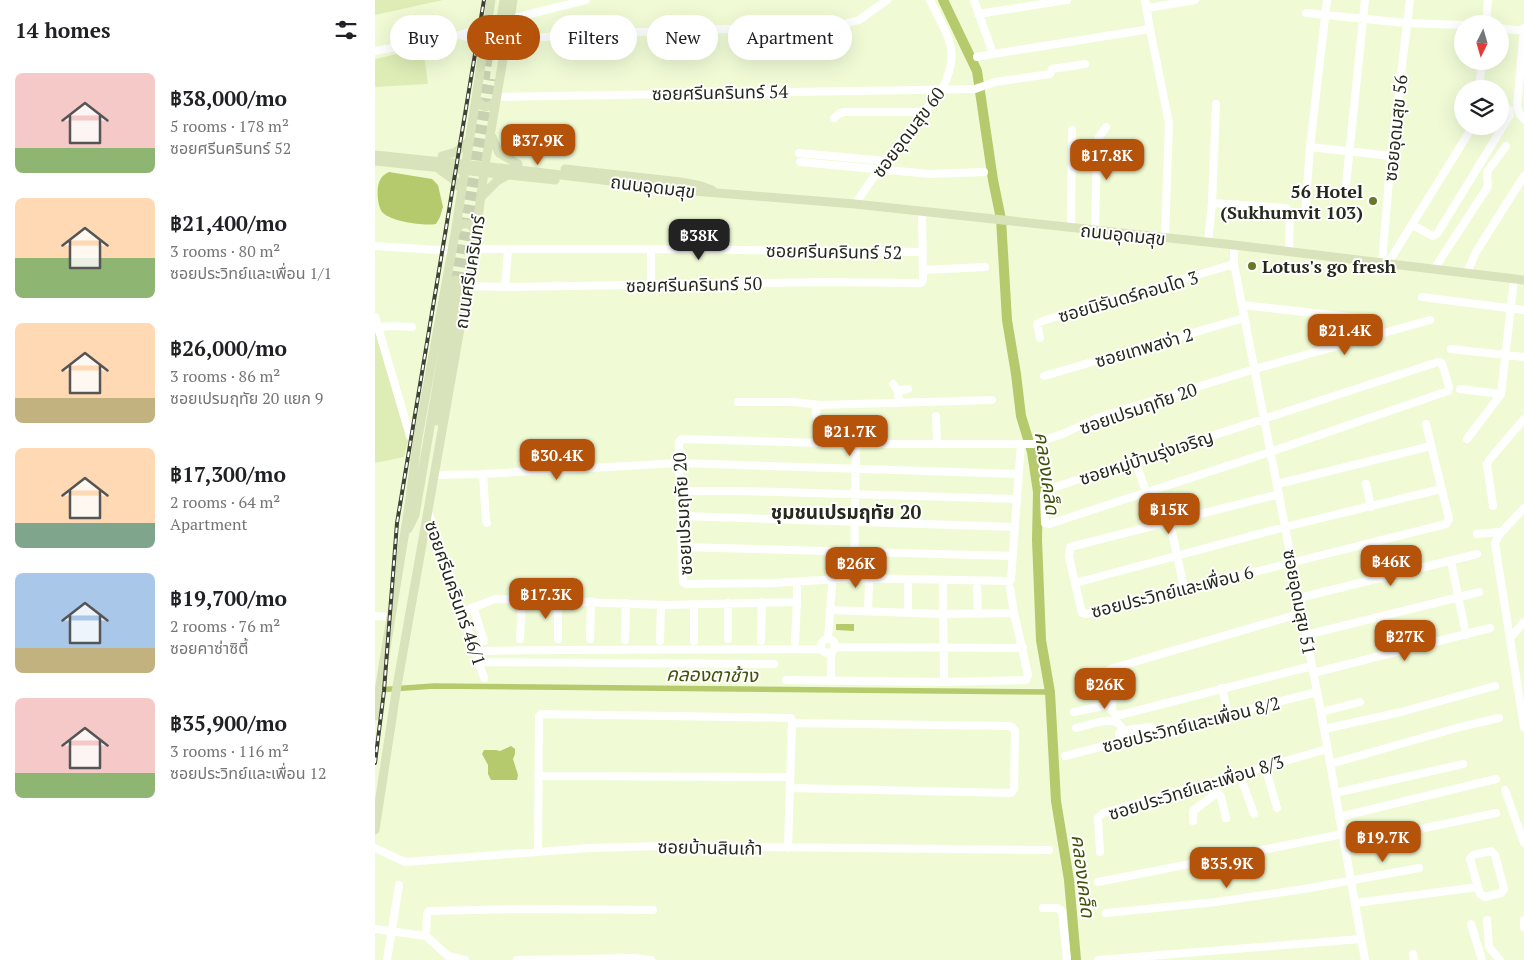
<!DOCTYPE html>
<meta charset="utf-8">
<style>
body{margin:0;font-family:"PT Serif","Noto Sans Thai",serif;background:#f6f6f6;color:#202124;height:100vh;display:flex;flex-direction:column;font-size:19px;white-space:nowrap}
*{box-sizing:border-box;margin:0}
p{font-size:16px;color:#757577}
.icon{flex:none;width:28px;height:28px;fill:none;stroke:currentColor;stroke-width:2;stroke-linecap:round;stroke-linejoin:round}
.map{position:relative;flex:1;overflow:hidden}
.drawer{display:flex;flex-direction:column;background:#fff;width:375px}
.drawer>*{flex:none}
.guide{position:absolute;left:15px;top:15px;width:475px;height:45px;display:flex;gap:10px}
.needle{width:32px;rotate:185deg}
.tools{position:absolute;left:1079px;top:15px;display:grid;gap:10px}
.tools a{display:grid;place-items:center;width:55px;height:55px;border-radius:50%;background:#fff;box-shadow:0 5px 20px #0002;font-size:25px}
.price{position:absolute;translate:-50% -42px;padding:0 11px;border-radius:10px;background:#b45309;color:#fff;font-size:16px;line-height:32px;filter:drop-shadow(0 1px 2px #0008)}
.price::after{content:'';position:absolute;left:50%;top:30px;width:15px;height:11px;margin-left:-8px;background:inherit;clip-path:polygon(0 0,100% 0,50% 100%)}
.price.current{background:#222;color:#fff}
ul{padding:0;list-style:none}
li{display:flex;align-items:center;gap:15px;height:125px;padding:0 15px}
li span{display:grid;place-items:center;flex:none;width:140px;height:100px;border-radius:8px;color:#555}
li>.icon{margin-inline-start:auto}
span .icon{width:60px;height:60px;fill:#fffc;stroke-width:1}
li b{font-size:21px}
h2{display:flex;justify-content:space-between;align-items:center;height:60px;padding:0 15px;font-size:21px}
.tag{padding:0 18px;border-radius:22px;background:#fff;box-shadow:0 5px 20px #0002;font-size:18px;line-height:45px}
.tag.current{background:#b45309;color:#fff}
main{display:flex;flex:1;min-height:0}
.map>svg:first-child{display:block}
.green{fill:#deedb6}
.water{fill:#b4ca6d}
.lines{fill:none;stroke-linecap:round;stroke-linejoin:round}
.canal{stroke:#b4ca6d;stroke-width:5.5}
.river{stroke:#b4ca6d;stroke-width:10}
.major-tunnel{stroke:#c8d1b1;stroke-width:9;stroke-dasharray:9 4.5;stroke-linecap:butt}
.minor{stroke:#fff;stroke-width:8}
.major{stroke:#d9e3bb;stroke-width:9}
.rail-casing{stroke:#3f4333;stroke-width:4}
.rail{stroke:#fff;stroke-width:2;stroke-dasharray:5.5;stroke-linecap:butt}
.poi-dot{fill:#677826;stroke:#fff;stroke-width:2}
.labels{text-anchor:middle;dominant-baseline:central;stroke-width:4;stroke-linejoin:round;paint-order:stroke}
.street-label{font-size:18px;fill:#26291c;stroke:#fff}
.poi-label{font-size:18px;font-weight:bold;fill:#26291c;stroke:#fff;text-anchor:end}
.water-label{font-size:19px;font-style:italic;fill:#435009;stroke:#fff}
.neighbourhood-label{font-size:19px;font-weight:bold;fill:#26291c;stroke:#fff}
</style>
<main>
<section class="drawer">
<h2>14 homes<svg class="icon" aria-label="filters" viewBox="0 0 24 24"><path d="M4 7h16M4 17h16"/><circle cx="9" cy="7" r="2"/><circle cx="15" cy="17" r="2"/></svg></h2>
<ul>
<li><span style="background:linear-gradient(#f6c9c9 75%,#8fb573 0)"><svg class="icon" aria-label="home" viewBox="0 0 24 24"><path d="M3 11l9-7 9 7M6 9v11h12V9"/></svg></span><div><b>฿38,000/mo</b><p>5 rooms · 178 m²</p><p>ซอยศรีนครินทร์ 52</p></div></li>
<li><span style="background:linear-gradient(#ffd9b3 60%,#8fb573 0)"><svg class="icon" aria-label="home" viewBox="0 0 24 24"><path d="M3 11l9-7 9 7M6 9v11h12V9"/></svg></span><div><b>฿21,400/mo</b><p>3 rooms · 80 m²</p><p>ซอยประวิทย์และเพื่อน 1/1</p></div></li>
<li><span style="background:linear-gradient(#ffd9b3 75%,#c2b280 0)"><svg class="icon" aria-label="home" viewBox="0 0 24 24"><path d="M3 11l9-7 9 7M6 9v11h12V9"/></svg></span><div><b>฿26,000/mo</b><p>3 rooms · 86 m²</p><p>ซอยเปรมฤทัย 20 แยก 9</p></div></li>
<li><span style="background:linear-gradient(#ffd9b3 75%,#7fa58c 0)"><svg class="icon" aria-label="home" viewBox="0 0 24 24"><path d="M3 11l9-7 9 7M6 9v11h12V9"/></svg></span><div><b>฿17,300/mo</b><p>2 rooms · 64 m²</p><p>Apartment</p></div></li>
<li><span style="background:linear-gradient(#a9c7e8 75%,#c2b280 0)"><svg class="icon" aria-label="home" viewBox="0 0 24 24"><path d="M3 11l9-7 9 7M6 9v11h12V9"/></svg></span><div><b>฿19,700/mo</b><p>2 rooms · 76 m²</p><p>ซอยคาซ่าซิตี้</p></div></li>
<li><span style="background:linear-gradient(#f6c9c9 75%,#8fb573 0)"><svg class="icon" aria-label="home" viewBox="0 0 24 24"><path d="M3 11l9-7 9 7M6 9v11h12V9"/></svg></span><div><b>฿35,900/mo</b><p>3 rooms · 116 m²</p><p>ซอยประวิทย์และเพื่อน 12</p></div></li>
</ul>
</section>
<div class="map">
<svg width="1149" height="960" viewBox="0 0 1149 960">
<rect width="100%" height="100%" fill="#f0fbd6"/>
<!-- green -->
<path class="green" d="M 0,0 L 68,0 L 0,15 Z
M 48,48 L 53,84 L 0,87 L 0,59 Z
M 0,331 L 33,441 L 29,457 L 0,463 Z"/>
<!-- water -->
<path class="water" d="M 14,172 L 57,179 L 63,185 L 68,207 L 65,217 L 61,224 C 49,226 18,222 8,213 C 2,207 1,187 5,180 C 7,176 10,174 14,172 Z
M 461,624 L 479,624 L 479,631 L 461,630 Z
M 136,746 L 140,749 L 140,754 L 138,759 L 143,775 L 142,780 L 116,780 L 113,774 L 113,765 L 107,754 L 109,750 L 121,750 L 125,751 Z"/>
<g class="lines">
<!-- canal -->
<path class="canal" d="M 2,690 L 59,686 L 675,692"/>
<!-- river -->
<path class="river" d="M 568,0 L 602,71 L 618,180 L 626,219 L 632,320 L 641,374 L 646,416 L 657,452 L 663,492 L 662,540 L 666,640 L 675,692 L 681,801 L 694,880 L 701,960"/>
<!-- major-tunnel -->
<path class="major-tunnel" d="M 80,280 L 115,46
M 86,281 L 117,79"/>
<!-- minor -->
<path class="minor" d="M 599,0 L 618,54 L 775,29
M 770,0 L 775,29 L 794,123 L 790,238
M 772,8 L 820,0
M 931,13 L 1031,23 L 1088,25
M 603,14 L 692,0
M 135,19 L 211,0
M 1111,24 L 1113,0
M 1125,28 L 1149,31
M 1149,28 L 1142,107 L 1145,115 L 1149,119
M 85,35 L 109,43
M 131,40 L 209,34 L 465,25 L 484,20 L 512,0
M 0,51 L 85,35 L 112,25
M 602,57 L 618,54
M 1104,89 L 1107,61
M 122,97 L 600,89 L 620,82 L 675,74 L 677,69 L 710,64
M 459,118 L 465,113 L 469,112 L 549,112
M 935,147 L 952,0
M 424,153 L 511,161
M 425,162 L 555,174 L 609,172
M 971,185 L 990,0
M 837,203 L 841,104
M 480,204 L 505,168 L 567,89 C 587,50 572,36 555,0
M 930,215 L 935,147 L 1016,156
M 1037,225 L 1058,236 L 1062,234 L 1135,115 L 1134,110 L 1125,103
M 696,228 L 697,130
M 720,231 L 722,146 L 724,137 L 731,127
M 833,243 L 837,203 L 911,208 L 915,213 L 914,252
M 859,245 L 859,264 L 946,712 L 990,960
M 0,246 L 77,251
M 99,249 L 276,249 L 548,252
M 1007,263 L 1016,156 L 1035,0
M 1013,263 L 1098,126
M 1059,269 L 1112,188 L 1113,185 L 1112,172 L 1131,146
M 548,270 L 610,267
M 1092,273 L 1101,252 L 1149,176
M 276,284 L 276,249
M 93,286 L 130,287 L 451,282 L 546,283 L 548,280 L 547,212
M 130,287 L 133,250
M 1047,297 L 1149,310
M 867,305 L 1002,320 L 1005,325 L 1006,334
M 0,317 L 35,436 L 42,443
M 2,327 L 20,326 L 37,327
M 665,338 L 662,324 L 667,321 L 859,264
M 1076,349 L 1149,357
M 1063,362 L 1067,363 L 1074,387 L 1073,391 L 895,452 L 674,524 L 670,523 L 669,495 L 670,491 L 677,488 Z
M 669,376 L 869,318
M 518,384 L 523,391 L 524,403
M 1085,389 L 1126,394
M 523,391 L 533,389
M 363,402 L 419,402 L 445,405
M 561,416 L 562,443
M 1092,439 L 1126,394 L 1139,279
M 444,443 L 441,409 L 445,405 L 617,400
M 646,444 L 636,579 L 635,581 L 479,578 L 399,583 L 312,584 L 308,582 L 304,463 L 304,442 L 306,439 L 481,444 L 658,444 L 690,433 L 722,418 L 880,369 L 1055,320
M 760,460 L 771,492
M 108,474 L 111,521 L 112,523
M 59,475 L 108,474 L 304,463 L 644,474
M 902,484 L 1056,446
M 991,484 L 996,507
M 305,491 L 366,491 L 642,499
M 904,494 L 695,547 L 694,557 L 707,613 L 711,614 L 1071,524 L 1074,519 L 1051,424
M 1118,506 L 1112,464 L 1114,460 L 1149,419
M 1149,508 L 1123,536 L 1120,544 L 1149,727
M 53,511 L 109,678
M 306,516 L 640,527
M 795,523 L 809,588
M 1102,534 L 1122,532 L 1123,536
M 307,547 L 638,556
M 1076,561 L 1091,635
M 479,578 L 481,444
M 700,583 L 910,527 L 1066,489
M 533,586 L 533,612
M 568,586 L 569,682
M 602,588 L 603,614
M 924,598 L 1102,554
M 183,600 L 183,639
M 422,602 L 422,587
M 319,605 L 319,641
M 98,607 L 109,641
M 455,610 L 568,614 L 639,613
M 493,611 L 494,584
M 87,612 L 120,599 L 290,605 L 422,602 L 420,642
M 927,613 L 735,669 L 734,675 L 737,711 L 740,714 L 745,715 L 937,666
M 0,616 L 16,617
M 931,635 L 1104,592
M 1135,638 L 1149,622
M 145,639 L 147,600
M 215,639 L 216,601
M 353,639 L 353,603
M 453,639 L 457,585
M446 646a7 7 0 1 1 14 0a7 7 0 1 1-14 0Z
M 250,640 L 251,603
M 285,641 L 286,605
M 386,641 L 387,602
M 459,647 L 648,648
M 100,651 C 216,649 331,650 446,649
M 456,652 L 456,681
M 104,662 L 399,664
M 938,673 L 1115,628
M 411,680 L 569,682 L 651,680 L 653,675 L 639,613 L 635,588
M 705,680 C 715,678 722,673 734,671
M 847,688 L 853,715
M 699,712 L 737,704
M 946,712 L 985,702
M 701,728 C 711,726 736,716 744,724 C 746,726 747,729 748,731
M 949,729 L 1026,712 L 1120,686
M 745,742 L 744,733 L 751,730 L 776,727 L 783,732
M 690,756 L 942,692
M 955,764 L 1085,727 L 1124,718
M 890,766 L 902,808
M 864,773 L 879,814
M 163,776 L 415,777
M 841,789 L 846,797 L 851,818
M 1130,790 L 1149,843
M 960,793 L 1088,764
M 964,817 L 1121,779
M 818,821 L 818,811 L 843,792
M 969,845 L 1121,813
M 0,848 L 30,862 L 214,848 L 288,846 L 674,850
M 413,848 L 417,723
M 1116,851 L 1120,855 L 1129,889 L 1126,893 L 1110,897 L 1105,894 L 1095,859 L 1098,855 Z
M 163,852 L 164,716 L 166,714 L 413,718 L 416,718 L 417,723 L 634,726 L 637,727 L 640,731 L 639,789 L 636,793 L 416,788
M 725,852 L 723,818 L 728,813 L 952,749
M 723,882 L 968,834
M 980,903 L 1103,887
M 668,908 L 682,908 L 687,911 L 692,960
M 731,913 L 841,902 L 929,889 L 1044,868
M 1112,920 L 1114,947 L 1125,960
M 1149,920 L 1149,927
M 1096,924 L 1107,960
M 0,929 L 51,936 L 73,956 L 90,960
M 51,936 L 52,914 L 54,911 L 151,909 L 278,910
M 1038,954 L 1039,960
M 12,960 L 24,885
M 142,960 L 260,958 L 276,960
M 723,960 L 986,939"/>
<!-- major -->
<path class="major" d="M 121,47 L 129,0
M 101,98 L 106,105 L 111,107 L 117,105 L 121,101
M 117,137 L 124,153 L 143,164
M 0,155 L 153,171 L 318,191 L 480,204 L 859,245 L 1149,280
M 67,156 L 81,152 L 94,141
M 0,161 L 180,180
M 64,169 L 78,179 L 87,190
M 190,169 L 306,182 L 326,186 L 337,190
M 107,196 L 122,181 L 133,175
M 81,231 L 85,225 C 94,221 99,227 101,235
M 62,421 L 86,281
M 33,529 L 40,515 L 80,280
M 0,716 L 34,506 L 42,443 L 80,234 L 116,0
M 0,830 L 21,692 L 99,249 L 109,172 L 138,0"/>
<!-- rail casing -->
<g class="rail-casing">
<path id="rail" d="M 0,763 L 9,691 L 22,523 L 109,0"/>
</g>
<!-- rail -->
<use href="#rail" class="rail"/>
</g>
<!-- markers -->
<g class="poi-dot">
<circle cx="998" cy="201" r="5"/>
<circle cx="877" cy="266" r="5"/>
</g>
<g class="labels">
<!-- street labels -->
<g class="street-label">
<text transform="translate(345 92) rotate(-1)">ซอยศรีนครินทร์ 54</text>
<text transform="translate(1020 128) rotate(-84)">ซอยอุดมสุข 56</text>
<text transform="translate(533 132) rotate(-53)">ซอยอุดมสุข 60</text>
<text transform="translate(278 186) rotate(7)">ถนนอุดมสุข</text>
<text transform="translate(748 234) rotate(6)">ถนนอุดมสุข</text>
<text transform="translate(459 251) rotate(1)">ซอยศรีนครินทร์ 52</text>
<text transform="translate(94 272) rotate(-81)">ถนนศรีนครินทร์</text>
<text transform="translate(319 284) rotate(-1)">ซอยศรีนครินทร์ 50</text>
<text transform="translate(753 296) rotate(-16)">ซอยนิรันดร์คอนโด 3</text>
<text transform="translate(769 347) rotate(-16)">ซอยเทพสง่า 2</text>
<text transform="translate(763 408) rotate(-19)">ซอยเปรมฤทัย 20</text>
<text transform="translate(771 457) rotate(-18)">ซอยหมู่บ้านรุ่งเจริญ</text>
<text transform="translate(307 514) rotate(-93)">ซอยเปรมฤทัย 20</text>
<text transform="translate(797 591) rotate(-14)">ซอยประวิทย์และเพื่อน 6</text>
<text transform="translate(81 593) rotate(71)">ซอยศรีนครินทร์ 46/1</text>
<text transform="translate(925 602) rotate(79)">ซอยอุดมสุข 51</text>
<text transform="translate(816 724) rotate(-14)">ซอยประวิทย์และเพื่อน 8/2</text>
<text transform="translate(821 787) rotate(-17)">ซอยประวิทย์และเพื่อน 8/3</text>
<text transform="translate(335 847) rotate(1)">ซอยบ้านสินเก้า</text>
</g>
<!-- poi labels -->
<g class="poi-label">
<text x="988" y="191">56 Hotel<tspan x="988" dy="21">(Sukhumvit 103)</tspan></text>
<text x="887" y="266" text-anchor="start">Lotus's go fresh</text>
</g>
<!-- water labels -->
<g class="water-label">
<text transform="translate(673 473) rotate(82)">คลองเคล็ด</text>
<text transform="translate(337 674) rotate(1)">คลองตาช้าง</text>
<text transform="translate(709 876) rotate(83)">คลองเคล็ด</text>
</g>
<!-- neighbourhood labels -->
<g class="neighbourhood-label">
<text x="471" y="511">ชุมชนเปรมฤทัย 20</text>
</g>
</g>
</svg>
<div class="tools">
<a><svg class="needle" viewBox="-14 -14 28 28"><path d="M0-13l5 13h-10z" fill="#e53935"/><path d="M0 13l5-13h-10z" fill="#757577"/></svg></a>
<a><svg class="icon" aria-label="layers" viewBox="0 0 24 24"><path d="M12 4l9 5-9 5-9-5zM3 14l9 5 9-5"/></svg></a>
</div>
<b class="price" style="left:163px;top:166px">฿37.9K</b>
<b class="price" style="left:732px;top:181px">฿17.8K</b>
<b class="price current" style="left:324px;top:261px">฿38K</b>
<b class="price" style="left:970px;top:356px">฿21.4K</b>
<b class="price" style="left:475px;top:457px">฿21.7K</b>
<b class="price" style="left:182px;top:481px">฿30.4K</b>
<b class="price" style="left:794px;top:535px">฿15K</b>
<b class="price" style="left:1016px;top:587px">฿46K</b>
<b class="price" style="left:481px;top:589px">฿26K</b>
<b class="price" style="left:171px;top:620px">฿17.3K</b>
<b class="price" style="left:1030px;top:662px">฿27K</b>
<b class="price" style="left:730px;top:710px">฿26K</b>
<b class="price" style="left:1008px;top:863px">฿19.7K</b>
<b class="price" style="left:852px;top:889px">฿35.9K</b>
<div class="guide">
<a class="tag">Buy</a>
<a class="tag current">Rent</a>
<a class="tag">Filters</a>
<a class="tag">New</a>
<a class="tag">Apartment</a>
</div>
</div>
</main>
